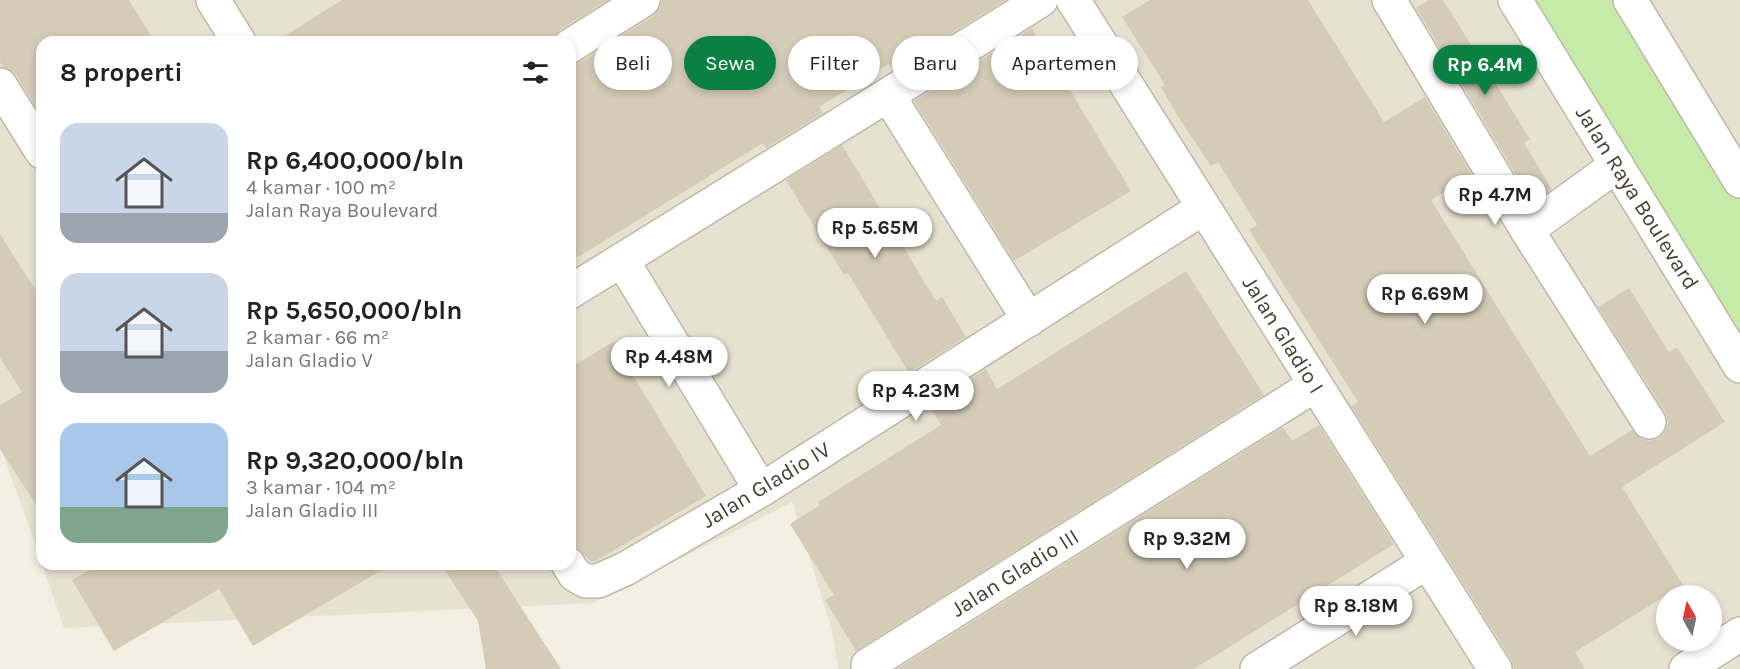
<!DOCTYPE html>
<html lang="id">
<meta charset="utf-8">
<style>
body{margin:0;font-family:Karla,sans-serif;background:#f2f2f2;color:#222;height:100vh;display:flex;flex-direction:column;font-size:22px;white-space:nowrap}
*{box-sizing:border-box;margin:0}
p{font-size:20px;color:#767676}
.icon{flex:none;width:33px;height:33px;fill:none;stroke:currentColor;stroke-width:2;stroke-linecap:round;stroke-linejoin:round}
.map{position:relative;flex:1;overflow:hidden}
.details{position:absolute;left:36px;top:36px;width:540px;height:534px;display:flex;flex-direction:column;background:#fff;border-radius:18px;box-shadow:0 3px 9px #0003}
.details>*{flex:none}
.hud{position:absolute;left:594px;top:36px;width:570px;height:54px;display:flex;gap:12px}
.needle{width:39px;rotate:351deg}
.fabs{position:absolute;left:1656px;top:585px;display:grid;gap:12px}
.fabs a{display:grid;place-items:center;width:66px;height:66px;border-radius:50%;background:#fff;box-shadow:0 3px 9px #0003;font-size:30px}
.price{position:absolute;translate:-50% -51px;padding:0 14px;border-radius:21px;background:#fff;color:#222;font-size:20px;line-height:39px;filter:drop-shadow(0 2px 3px #0008)}
.price::after{content:'';position:absolute;left:50%;top:36px;width:18px;height:14px;margin-left:-9px;background:inherit;clip-path:polygon(0 0,100% 0,50% 100%)}
.price.on{background:#0b8043;color:#fff}
ul{padding:0;list-style:none}
li{display:flex;align-items:center;gap:18px;height:150px;padding:0 24px}
li span{display:grid;place-items:center;flex:none;width:168px;height:120px;border-radius:18px;color:#555}
li>.icon{margin-inline-start:auto}
span .icon{width:72px;height:72px;fill:#fffc;stroke-width:1}
li b{font-size:26px}
h2{display:flex;justify-content:space-between;align-items:center;height:72px;padding:0 24px;font-size:26px}
.chip{padding:0 21px;border-radius:27px;background:#fff;box-shadow:0 3px 9px #0003;font-size:21px;line-height:54px}
.chip.on{background:#0b8043;color:#fff}
.map>svg:first-child{display:block}
.residential{fill:#e7e2d0;fill-rule:evenodd}
.green{fill:#c6eaa8}
.building{fill:#d4ccb7}
.lines{fill:none;stroke-linecap:round;stroke-linejoin:round}
.minor-casing{stroke:#beb8a5;stroke-width:36}
.minor{stroke:#fff;stroke-width:33}
.labels{text-anchor:middle;dominant-baseline:central;stroke-width:4.5;stroke-linejoin:round;paint-order:stroke}
.street-label{font-size:22px;fill:#443f33;stroke:#fff}
</style>
<div class="map">
<svg width="1740" height="669" viewBox="0 0 1740 669">
<rect width="100%" height="100%" fill="#f3efe2"/>
<!-- residential -->
<path class="residential" d="M 0,0 L 1740,0 L 1740,669 L 838,669 L 831,626 L 792,502 L 593,603 L 64,628 L 42,564 L 570,564 L 570,42 L 42,42 L 42,564 L 0,445 ZM 1666,596 L 1712,596 L 1712,640 L 1666,640 Z"/>
<!-- green -->
<path class="green" d="M 1515,0 L 1630,0 L 1740,181 L 1740,366 Z"/>
<!-- building -->
<path class="building" d="M 0,0 L 129,0 L 155,42 L 42,42 L 42,117 L 16,75 L 9,69 L 3,67 L 0,62 Z
M 342,0 L 608,0 L 560,30 L 554,37 L 552,42 L 275,42 Z
M 662,0 L 1005,0 L 893,70 L 889,64 L 819,107 L 823,113 L 766,148 L 763,143 L 570,262 L 570,65 L 580,62 L 653,16 L 659,9 Z
M 1150,0 L 1308,0 L 1384,122 L 1425,97 L 1472,175 L 1431,200 L 1590,456 L 1632,430 L 1641,439 L 1649,441 L 1659,438 L 1665,431 L 1668,422 L 1665,412 L 1598,307 L 1629,288 L 1669,352 L 1677,347 L 1725,422 L 1622,487 L 1683,585 L 1575,652 L 1585,669 L 1514,669 L 1511,659 L 1351,406 L 1358,402 L 1249,230 L 1257,225 L 1218,162 L 1211,166 L 1179,118 L 1161,87 L 1165,85 L 1122,17 Z
M 1429,0 L 1443,0 L 1530,139 L 1524,143 L 1552,189 L 1533,203 L 1416,8 Z
M 1032,28 L 1131,191 L 1014,261 L 914,101 Z
M 842,145 L 936,301 L 942,297 L 966,337 L 909,373 L 848,273 L 844,275 L 786,180 Z
M 0,234 L 42,300 L 42,514 L 0,449 L 0,405 L 22,392 L 0,358 Z
M 1186,271 L 1264,395 L 856,651 L 825,600 L 834,595 L 790,524 L 820,505 L 818,502 L 941,425 L 929,405 L 986,369 L 997,389 Z
M 613,342 L 706,496 L 596,561 L 591,562 L 577,548 L 570,546 L 570,368 Z
M 1319,425 L 1394,544 L 1194,669 L 897,669 L 1283,427 L 1292,441 Z
M 100,564 L 392,564 L 253,646 L 219,589 L 114,651 L 72,580 Z
M 441,564 L 493,564 L 561,669 L 486,669 L 478,621 Z"/>
<g class="lines">
<!-- minor casing -->
<g class="minor-casing">
<path id="minor" d="M 213,0 L 239,42
M 1073,0 L 1495,669
M 1389,0 L 1527,230 L 1649,422
M 1515,0 L 1740,366
M 1630,0 L 1740,181
M 570,46 L 643,0
M 0,85 L 42,152
M 888,95 L 1029,320
M 1527,230 L 1617,165
M 622,260 L 761,490
M 570,292 L 1041,0
M 568,564 L 575,575 L 586,581 L 598,581 L 625,569 L 761,490 L 1203,208
M 868,665 L 1315,385
M 1257,669 L 1427,562
M 1686,669 L 1740,634"/>
</g>
<!-- minor -->
<use href="#minor" class="minor"/>
</g>
<g class="labels">
<!-- street labels -->
<g class="street-label">
<text transform="translate(1637 198) rotate(58)">Jalan Raya Boulevard</text>
<text transform="translate(1283 335) rotate(58)">Jalan Gladio I</text>
<text transform="translate(766 485) rotate(-31)">Jalan Gladio IV</text>
<text transform="translate(1015 573) rotate(-32)">Jalan Gladio III</text>
</g>
</g>
</svg>
<div class="fabs">
<a><svg class="needle" viewBox="-14 -14 28 28"><path d="M0-13l5 13h-10z" fill="#e53935"/><path d="M0 13l5-13h-10z" fill="#767676"/></svg></a>
</div>
<b class="price on" style="left:1485px;top:96px">Rp 6.4M</b>
<b class="price" style="left:1495px;top:226px">Rp 4.7M</b>
<b class="price" style="left:875px;top:259px">Rp 5.65M</b>
<b class="price" style="left:1425px;top:325px">Rp 6.69M</b>
<b class="price" style="left:669px;top:388px">Rp 4.48M</b>
<b class="price" style="left:916px;top:422px">Rp 4.23M</b>
<b class="price" style="left:1187px;top:570px">Rp 9.32M</b>
<b class="price" style="left:1356px;top:637px">Rp 8.18M</b>
<div class="hud">
<a class="chip">Beli</a>
<a class="chip on">Sewa</a>
<a class="chip">Filter</a>
<a class="chip">Baru</a>
<a class="chip">Apartemen</a>
</div>
<section class="details">
<h2>8 properti<svg class="icon" aria-label="filters" viewBox="0 0 24 24"><path d="M4 7h16M4 17h16"/><circle cx="9" cy="7" r="2"/><circle cx="15" cy="17" r="2"/></svg></h2>
<ul>
<li><span style="background:linear-gradient(#c9d6e8 75%,#9aa5b1 0)"><svg class="icon" aria-label="home" viewBox="0 0 24 24"><path d="M3 11l9-7 9 7M6 9v11h12V9"/></svg></span><div><b>Rp 6,400,000/bln</b><p>4 kamar · 100 m²</p><p>Jalan Raya Boulevard</p></div></li>
<li><span style="background:linear-gradient(#c9d6e8 65%,#9aa5b1 0)"><svg class="icon" aria-label="home" viewBox="0 0 24 24"><path d="M3 11l9-7 9 7M6 9v11h12V9"/></svg></span><div><b>Rp 5,650,000/bln</b><p>2 kamar · 66 m²</p><p>Jalan Gladio V</p></div></li>
<li><span style="background:linear-gradient(#a9c7e8 70%,#7fa58c 0)"><svg class="icon" aria-label="home" viewBox="0 0 24 24"><path d="M3 11l9-7 9 7M6 9v11h12V9"/></svg></span><div><b>Rp 9,320,000/bln</b><p>3 kamar · 104 m²</p><p>Jalan Gladio III</p></div></li>
</ul>
</section>
</div>
